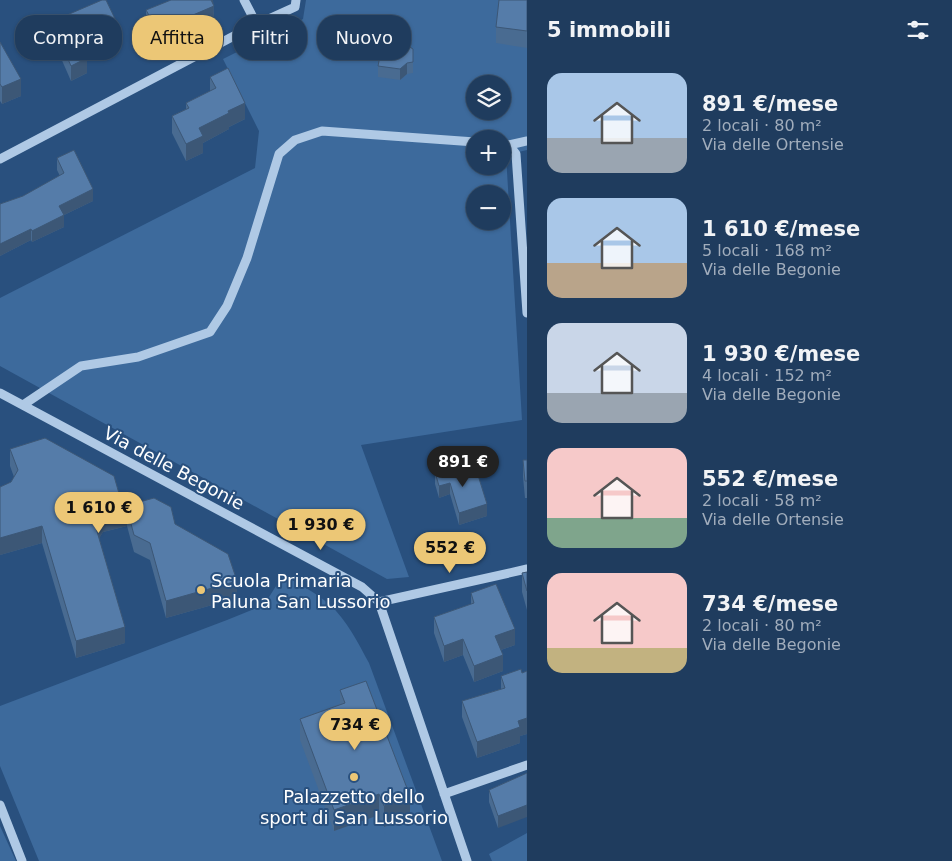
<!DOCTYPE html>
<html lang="it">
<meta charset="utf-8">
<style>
body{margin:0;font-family:"DejaVu Sans",sans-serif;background:#2c4767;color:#f1f3f6;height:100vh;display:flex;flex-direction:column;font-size:19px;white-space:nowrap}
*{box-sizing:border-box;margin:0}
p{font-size:16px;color:#a1adbc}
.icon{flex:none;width:28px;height:28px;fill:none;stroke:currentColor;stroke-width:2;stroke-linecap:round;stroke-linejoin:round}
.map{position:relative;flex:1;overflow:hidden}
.drawer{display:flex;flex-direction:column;background:#1f3c5e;width:425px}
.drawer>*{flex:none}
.top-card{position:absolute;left:15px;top:15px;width:436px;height:45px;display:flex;gap:10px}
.tools{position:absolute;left:466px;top:75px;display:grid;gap:10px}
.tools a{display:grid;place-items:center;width:45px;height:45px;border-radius:50%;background:#1f3c5e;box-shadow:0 1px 4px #0004,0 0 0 1px #3c5673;font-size:25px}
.price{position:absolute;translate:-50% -42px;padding:0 11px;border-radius:18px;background:#ecc776;color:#111;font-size:16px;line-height:32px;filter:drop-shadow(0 1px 2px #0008)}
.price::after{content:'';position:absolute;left:50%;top:30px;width:15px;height:11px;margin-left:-8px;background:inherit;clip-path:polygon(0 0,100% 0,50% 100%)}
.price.on{background:#222;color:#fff}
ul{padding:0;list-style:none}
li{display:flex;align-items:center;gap:15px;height:125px;padding:0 20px}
li span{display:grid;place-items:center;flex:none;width:140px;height:100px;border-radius:15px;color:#555}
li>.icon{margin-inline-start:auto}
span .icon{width:60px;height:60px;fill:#fffc;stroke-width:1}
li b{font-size:21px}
h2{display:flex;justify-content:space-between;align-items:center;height:60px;padding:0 20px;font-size:21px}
.pill{padding:0 18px;border-radius:20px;background:#1f3c5e;box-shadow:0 1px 4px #0004,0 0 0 1px #3c5673;font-size:18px;line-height:45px}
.pill.on{background:#ecc776;color:#111}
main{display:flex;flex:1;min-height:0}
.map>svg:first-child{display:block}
.green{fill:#3d6a9c;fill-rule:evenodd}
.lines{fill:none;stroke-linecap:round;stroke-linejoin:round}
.minor{stroke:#afc9e5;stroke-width:9}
.wall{fill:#496b91}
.shaded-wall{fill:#3c5776}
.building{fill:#557ca9;stroke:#3c5776}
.poi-dot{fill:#ecc776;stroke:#29507e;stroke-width:2}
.labels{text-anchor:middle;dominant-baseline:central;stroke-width:4;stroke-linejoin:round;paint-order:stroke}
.street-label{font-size:18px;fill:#fff;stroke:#29507e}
.poi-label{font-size:18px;fill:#fff;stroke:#29507e;text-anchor:start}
</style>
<main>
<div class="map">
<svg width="527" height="861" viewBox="0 0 527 861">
<rect width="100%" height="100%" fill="#29507e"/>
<!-- green -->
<path class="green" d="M 306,0 L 527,0 L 527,150 L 506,155 L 522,420 L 361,445 L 409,577 L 387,579 L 0,366 L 0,298 L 255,168 L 259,131 L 223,59 L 303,19 ZM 475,84 L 502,84 L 502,111 L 475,111 ZM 475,139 L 502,139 L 502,166 L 475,166 ZM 475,194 L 502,194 L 502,221 L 475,221 Z
M 283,575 C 299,584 315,592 329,604 C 347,620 358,643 369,663 L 442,861 L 39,861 L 0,766 L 0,706 L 227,620 L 264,605 Z
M 0,826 L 16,861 L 0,861 Z
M 527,833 L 527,861 L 492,861 L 489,854 Z"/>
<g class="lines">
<!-- minor -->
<path class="minor" d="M 244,0 L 257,25
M 502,144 L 509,145 L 516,154 L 527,313
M 509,145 L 527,141
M 0,159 L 249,28 L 295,7 L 296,0
M 0,393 L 362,587 L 379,602 L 467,861
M 23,405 L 81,366 L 138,357 L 210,332 L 227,306 L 247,258 L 279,154 L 295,140 L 322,131 L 475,142
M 379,602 L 527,569
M 444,794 L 527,765
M 0,805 L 22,861"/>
</g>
<!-- wall -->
<path class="wall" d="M 213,0 L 214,18 L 193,27 L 155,38 L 146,22 L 146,10 Z
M 527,0 L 527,48 L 496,43 L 496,27 Z
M 53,21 L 118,41 L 105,47 L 105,53 L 87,61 L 87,73 L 71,81 L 57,49 L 53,36 Z
M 401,38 L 405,44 L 413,49 L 413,73 L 407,74 L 400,80 L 378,77 L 378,56 L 384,40 Z
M 0,42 L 21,96 L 2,104 L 0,101 Z
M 210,77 L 245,119 L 229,127 L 229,129 L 203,143 L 203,153 L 186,161 L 172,133 L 172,116 L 186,109 L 186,103 L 210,91 Z
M 57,158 L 93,201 L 64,215 L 64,227 L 32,242 L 31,240 L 0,256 L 0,204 L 23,196 L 60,176 L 57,170 Z
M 10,449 L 120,497 L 132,504 L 175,524 L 237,598 L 166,618 L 150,560 L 134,552 L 127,526 L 103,532 L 99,538 L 125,643 L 76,658 L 42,543 L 0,555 L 0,487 L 11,482 L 14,477 L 10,466 Z
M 523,460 L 527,460 L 527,498 L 525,498 L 523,477 Z
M 455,468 L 467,475 L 487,516 L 459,525 L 450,494 L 439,498 L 435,484 L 435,472 Z
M 527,572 L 527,610 L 522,592 L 522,573 Z
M 471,593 L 515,645 L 501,650 L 503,671 L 474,682 L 463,655 L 444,662 L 434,633 L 434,617 L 471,604 Z
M 527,671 L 527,734 L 520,736 L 520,743 L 477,758 L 462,717 L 462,701 L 501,689 L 501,676 L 522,673 Z
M 340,690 L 410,817 L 384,827 L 379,815 L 334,831 L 300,740 L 300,719 L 340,704 Z
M 527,773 L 498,828 L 489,802 L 489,790 Z"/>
<!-- shaded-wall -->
<path class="shaded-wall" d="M 210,0 L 213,0 L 214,18 L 193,27 L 155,38 L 155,26 Z
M 118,25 L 118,41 L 105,47 L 105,53 L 87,61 L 87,73 L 71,81 L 71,66 L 83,48 L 102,33 Z
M 407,63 L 407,74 L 400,80 L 400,69 Z
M 21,79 L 21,96 L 2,104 L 2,87 Z
M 245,103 L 245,119 L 229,127 L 229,129 L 203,143 L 203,153 L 186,161 L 186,144 L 199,128 L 228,111 Z
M 93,189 L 93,201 L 64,215 L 64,227 L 32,242 L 32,231 L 59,206 Z
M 31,229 L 31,240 L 0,256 L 0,244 Z
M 450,483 L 450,494 L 439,498 L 439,486 Z
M 487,504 L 487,516 L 459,525 L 459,513 Z
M 127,509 L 127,526 L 103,532 L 96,544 L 96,528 L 103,515 Z
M 42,526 L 42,543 L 0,555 L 0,538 Z
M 237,581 L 237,598 L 166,618 L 166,601 Z
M 125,627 L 125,643 L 76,658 L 76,641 Z
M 515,629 L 515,645 L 495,652 L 495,636 Z
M 463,639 L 463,655 L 444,662 L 444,646 Z
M 503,655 L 503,671 L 474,682 L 474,666 Z
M 527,718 L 527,734 L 520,736 L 520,743 L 477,758 L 477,742 L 518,721 Z
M 379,794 L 379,815 L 334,831 L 334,810 Z
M 410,796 L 410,817 L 384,827 L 384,806 Z
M 527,805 L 527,817 L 498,828 L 498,816 Z"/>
<!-- building -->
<path class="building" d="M 102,0 L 106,0 L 118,25 L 102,33 L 105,38 L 83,48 L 87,58 L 71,66 L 57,34 L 53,21 Z
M 171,0 L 211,0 L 214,6 L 193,15 L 155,26 L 146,10 Z
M 499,0 L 527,0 L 527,31 L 496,27 Z
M 386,29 L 401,31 L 400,37 L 405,41 L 405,44 L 413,49 L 413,62 L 407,63 L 400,69 L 378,66 L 380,56 L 378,56 L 380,40 L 384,40 Z
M 0,42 L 21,79 L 2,87 L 0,84 Z
M 228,68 L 245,103 L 228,111 L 229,113 L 199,128 L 203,136 L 186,144 L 172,116 L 189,108 L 186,103 L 216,88 L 210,77 Z
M 74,150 L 93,189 L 59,206 L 64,215 L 32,231 L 31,229 L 0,244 L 0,204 L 23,196 L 64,173 L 57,158 Z
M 45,438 L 114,476 L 120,497 L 132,504 L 154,498 L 171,507 L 175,524 L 228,554 L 237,581 L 166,601 L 150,543 L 134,535 L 127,509 L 103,515 L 96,528 L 125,627 L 76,641 L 42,526 L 0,538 L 0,487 L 11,482 L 18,470 L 10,449 Z
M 523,460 L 527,460 L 527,481 L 525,481 Z
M 464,465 L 467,475 L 477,472 L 487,504 L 459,513 L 450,483 L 439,486 L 435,472 L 455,466 L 455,468 Z
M 527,572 L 527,591 L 522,573 Z
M 496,584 L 515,629 L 495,636 L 503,655 L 474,666 L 463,639 L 444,646 L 434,617 L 474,603 L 471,593 Z
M 521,669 L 522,673 L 527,671 L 527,718 L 518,721 L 520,727 L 477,742 L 462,701 L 505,688 L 501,676 Z
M 366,681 L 410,796 L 384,806 L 379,794 L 334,810 L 300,719 L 345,703 L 340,690 Z
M 527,773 L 527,805 L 498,816 L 489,790 Z"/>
<!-- markers -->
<g class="poi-dot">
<circle cx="201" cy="590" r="5"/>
<circle cx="354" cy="777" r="5"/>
</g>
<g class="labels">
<!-- street labels -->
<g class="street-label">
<text transform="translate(174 468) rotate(28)">Via delle Begonie</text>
</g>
<!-- poi labels -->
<g class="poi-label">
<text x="211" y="580">Scuola Primaria<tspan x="211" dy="21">Paluna San Lussorio</tspan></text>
<text x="354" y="796" text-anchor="middle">Palazzetto dello<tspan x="354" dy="21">sport di San Lussorio</tspan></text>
</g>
</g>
</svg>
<div class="tools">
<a><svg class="icon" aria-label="layers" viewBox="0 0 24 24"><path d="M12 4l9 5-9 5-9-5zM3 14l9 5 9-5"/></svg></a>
<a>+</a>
<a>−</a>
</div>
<b class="price on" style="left:463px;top:488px">891 €</b>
<b class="price" style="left:99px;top:534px">1 610 €</b>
<b class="price" style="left:321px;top:551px">1 930 €</b>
<b class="price" style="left:450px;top:574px">552 €</b>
<b class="price" style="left:355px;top:751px">734 €</b>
<div class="top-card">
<a class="pill">Compra</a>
<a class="pill on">Affitta</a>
<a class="pill">Filtri</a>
<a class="pill">Nuovo</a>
</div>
</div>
<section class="drawer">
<h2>5 immobili<svg class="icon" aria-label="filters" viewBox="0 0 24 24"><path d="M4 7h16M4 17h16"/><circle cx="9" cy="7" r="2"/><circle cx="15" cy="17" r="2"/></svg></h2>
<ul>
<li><span style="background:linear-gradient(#a9c7e8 65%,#9aa5b1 0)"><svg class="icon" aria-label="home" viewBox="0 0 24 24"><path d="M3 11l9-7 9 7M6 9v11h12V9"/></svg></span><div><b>891 €/mese</b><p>2 locali · 80 m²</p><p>Via delle Ortensie</p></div></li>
<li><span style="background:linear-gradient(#a9c7e8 65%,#b9a48a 0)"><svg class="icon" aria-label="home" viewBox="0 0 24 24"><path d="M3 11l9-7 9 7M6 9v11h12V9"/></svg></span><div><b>1 610 €/mese</b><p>5 locali · 168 m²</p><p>Via delle Begonie</p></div></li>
<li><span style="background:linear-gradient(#c9d6e8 70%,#9aa5b1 0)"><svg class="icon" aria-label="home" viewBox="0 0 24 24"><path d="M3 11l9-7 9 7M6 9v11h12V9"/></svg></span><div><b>1 930 €/mese</b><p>4 locali · 152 m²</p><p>Via delle Begonie</p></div></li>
<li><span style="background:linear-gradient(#f6c9c9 70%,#7fa58c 0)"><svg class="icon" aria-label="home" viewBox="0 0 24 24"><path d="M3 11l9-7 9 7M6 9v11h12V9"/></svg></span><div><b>552 €/mese</b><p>2 locali · 58 m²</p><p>Via delle Ortensie</p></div></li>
<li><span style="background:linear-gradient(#f6c9c9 75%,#c2b280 0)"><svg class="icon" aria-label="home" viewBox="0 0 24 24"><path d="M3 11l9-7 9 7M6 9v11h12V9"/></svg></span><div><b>734 €/mese</b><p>2 locali · 80 m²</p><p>Via delle Begonie</p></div></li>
</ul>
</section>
</main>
